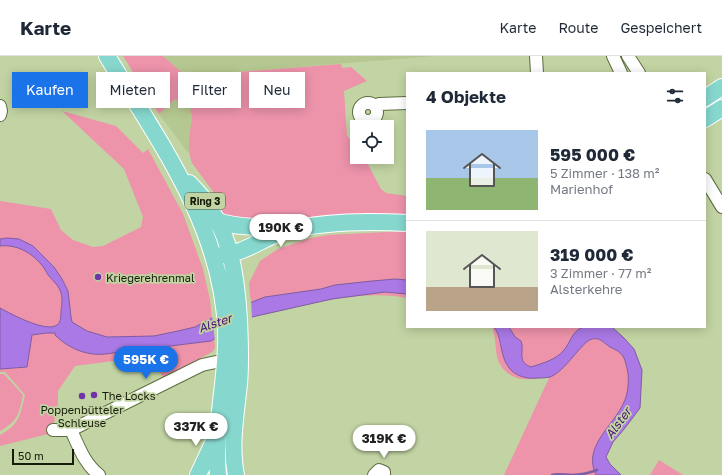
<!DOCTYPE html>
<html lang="de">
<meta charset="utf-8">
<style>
body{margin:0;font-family:"Golos Text",sans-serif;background:#f2f2f3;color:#1f2937;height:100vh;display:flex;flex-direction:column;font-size:15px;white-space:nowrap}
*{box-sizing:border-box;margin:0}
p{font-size:13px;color:#747a83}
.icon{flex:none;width:22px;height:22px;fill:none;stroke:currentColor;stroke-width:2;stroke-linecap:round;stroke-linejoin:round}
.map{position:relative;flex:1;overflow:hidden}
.panel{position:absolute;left:406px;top:16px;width:300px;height:256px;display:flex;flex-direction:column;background:#fff;border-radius:0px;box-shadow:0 2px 10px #0003}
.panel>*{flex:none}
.guide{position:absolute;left:12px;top:16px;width:334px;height:36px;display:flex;gap:8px}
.fabs{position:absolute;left:350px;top:64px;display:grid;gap:8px}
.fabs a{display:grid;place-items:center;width:44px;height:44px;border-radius:0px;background:#fff;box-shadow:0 2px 10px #0003;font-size:20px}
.scale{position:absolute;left:12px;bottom:10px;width:62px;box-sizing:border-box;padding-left:4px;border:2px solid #161c09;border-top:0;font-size:11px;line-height:14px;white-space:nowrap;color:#161c09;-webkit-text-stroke:3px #c2d4a3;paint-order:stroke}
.price{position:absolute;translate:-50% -34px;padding:0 9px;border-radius:14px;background:#fff;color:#222;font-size:13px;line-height:26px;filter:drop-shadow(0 1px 2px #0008)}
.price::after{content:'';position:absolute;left:50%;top:24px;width:12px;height:9px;margin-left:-6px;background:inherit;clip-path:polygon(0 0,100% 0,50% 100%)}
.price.on{background:#1a73e8;color:#fff}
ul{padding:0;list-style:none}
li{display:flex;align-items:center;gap:12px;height:100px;padding:0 20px}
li+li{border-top:1px solid #e0e1e3}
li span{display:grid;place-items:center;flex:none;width:112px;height:80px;border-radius:0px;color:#555}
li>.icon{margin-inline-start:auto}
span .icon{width:48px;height:48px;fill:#fffc;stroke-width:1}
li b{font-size:17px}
h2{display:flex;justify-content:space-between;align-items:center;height:48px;padding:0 20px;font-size:17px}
.tag{padding:0 14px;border-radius:0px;background:#fff;box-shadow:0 2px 10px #0003;font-size:14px;line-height:36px}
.tag.on{background:#1a73e8;color:#fff}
header{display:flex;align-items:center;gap:24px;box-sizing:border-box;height:56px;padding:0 20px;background:#fff;border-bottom:1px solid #e0e1e3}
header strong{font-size:19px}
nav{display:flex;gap:22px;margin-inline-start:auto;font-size:14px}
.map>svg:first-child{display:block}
.built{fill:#b6c891}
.green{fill:#ed93aa}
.water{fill:#aa79e5;stroke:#7e5da3}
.pier{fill:#c2d4a3}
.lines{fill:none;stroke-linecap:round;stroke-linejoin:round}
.stream{stroke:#7e5da3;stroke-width:2.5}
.minor-casing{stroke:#5e6d40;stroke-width:14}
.major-casing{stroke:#fff;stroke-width:18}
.minor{stroke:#fff;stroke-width:12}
.major{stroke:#86d8ce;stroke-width:16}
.poi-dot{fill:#7034a9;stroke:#c2d4a3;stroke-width:1.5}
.labels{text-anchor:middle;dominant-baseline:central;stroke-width:3.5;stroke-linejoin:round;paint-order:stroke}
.shield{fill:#c2d4a3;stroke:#4a5337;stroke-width:1}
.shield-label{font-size:10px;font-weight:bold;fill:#161c09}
.poi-label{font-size:11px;fill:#161c09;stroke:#c2d4a3;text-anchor:start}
.water-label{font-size:12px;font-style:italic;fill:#471173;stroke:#c2d4a3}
</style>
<header>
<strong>Karte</strong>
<nav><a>Karte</a><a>Route</a><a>Gespeichert</a></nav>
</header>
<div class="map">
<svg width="722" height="419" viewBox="0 0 722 419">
<rect width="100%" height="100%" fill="#c2d4a3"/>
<!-- built -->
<path class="built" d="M 163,0 L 435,0 L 186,20 Z
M 175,43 L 183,49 L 184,45 L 193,49 L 190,56 L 192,59 L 189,98 L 159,58 Z"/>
<!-- green -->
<path class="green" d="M 123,0 L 163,0 L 186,20 L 341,8 L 342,12 L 351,11 L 367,25 L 344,35 L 347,80 L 357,91 L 357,101 L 364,101 L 381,133 L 386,137 L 407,140 L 407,162 L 324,159 L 268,167 L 228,164 L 220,156 L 220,145 L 192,107 C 186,93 191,74 192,59 L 190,56 L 193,49 L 184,45 L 183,49 L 175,43 L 159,58 Z
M 62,55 L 116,70 L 143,97 L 148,93 L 183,158 L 203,213 L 210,244 L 215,292 L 212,296 L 163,322 L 152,300 L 75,310 L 58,335 L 58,347 L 52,377 L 0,390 L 0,379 C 20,368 20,359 25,339 L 5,316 L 0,316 L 0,145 L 51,153 L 61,174 L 73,184 L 93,191 L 103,190 L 141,171 L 143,161 L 124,113 Z
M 407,175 L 407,242 C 359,232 300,251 252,261 L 249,227 L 260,205 L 278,193 L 311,182 L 328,179 Z
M 492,271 L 612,271 L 624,282 L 634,293 L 642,314 L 640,352 L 625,372 L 613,386 L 606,401 L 610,408 L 621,419 L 504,419 L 549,322 C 541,321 532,324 524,323 C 512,323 500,313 497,301 C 495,290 496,282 492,271 Z
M 0,318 L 4,318 L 23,339 C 19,358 18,365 0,375 Z
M 659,404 L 683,419 L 650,419 Z"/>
<!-- water -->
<path class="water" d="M 7,182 L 19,183 L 33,190 L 54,211 L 62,223 L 68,235 L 71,261 L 72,266 L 87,275 L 107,281 L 154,280 L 178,275 L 195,271 L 214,261 L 265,241 L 321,233 L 335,229 L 372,225 L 395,223 L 407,224 L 407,238 L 385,236 L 332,243 L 252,261 L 211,285 L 105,298 C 86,300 68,292 55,279 L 55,277 L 46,277 L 32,279 L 27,311 L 0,313 L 0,252 C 11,258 46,277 57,269 C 61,266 61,260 61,255 C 62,248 63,241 60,234 C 58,229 53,225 49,220 C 47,218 46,215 44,212 C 34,198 18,188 0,190 L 0,183 Z
M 494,271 L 509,271 L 515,281 L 521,285 C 525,296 516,305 531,311 C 543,307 556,304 564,294 C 570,287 572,276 581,272 C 587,269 604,271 612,271 L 624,282 L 634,293 L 642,314 L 640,352 L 625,372 L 613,386 L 606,401 L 610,408 L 621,419 L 596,419 C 582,390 614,370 624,346 C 628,338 629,326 628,317 C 627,312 626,307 624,302 C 621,296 616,294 610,291 C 604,287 600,281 592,283 C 582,285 566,315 550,321 C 546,322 541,322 538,322 C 528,323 519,321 512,315 C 498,301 504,285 494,271 Z"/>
<!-- pier -->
<path class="pier" d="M 251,243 L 252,263 L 215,285 L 212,259 Z"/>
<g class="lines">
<!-- stream -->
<path class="stream" d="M 552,419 C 558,417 565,419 572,419 C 580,419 589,417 597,414"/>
<!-- minor casing -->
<g class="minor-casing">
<path id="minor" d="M 536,0 L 537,17
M 613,0 L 621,17
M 628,0 L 639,17
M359 56a9 9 0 1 1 18 0a9 9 0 1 1-18 0Z
M 0,50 L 1,55 L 0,59
M 375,50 L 379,48 L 407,47
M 705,123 L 722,151
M 53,374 L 71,374 L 202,309 L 216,306 L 233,310
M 71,374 C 79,391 84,407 99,419
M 374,419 L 379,414 L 384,416 L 384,419"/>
</g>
<!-- major casing -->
<g class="major-casing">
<path id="major" d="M 107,0 C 159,85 222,171 226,274 C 228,323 213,370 218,419
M 705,42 L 722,31
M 705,63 L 722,52
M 189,127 C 229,166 236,211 239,264 C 240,285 241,307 239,328 C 236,358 230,389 236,419
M 218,165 C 238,173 261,169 282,174
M 221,199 C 245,198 263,181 286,175 C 325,165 367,165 407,167
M 198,419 L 214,385"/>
</g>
<!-- minor -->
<use href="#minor" class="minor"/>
<!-- major -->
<use href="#major" class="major"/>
</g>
<!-- markers -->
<g class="poi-dot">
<circle cx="98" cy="221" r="4"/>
<circle cx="94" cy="339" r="4"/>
<circle cx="82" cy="340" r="4"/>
</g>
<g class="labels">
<!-- shield labels -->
<rect class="shield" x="185" y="137" width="40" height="16" rx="3"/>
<g class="shield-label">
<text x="205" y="145">Ring 3</text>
</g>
<!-- poi labels -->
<g class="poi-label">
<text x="106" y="221">Kriegerehrenmal</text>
<text x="102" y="339">The Locks</text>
<text x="82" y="353" text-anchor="middle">Poppenbütteler<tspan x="82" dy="13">Schleuse</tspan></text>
</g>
<!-- water labels -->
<g class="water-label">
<text transform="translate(215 267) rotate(-19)">Alster</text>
<text transform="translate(618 367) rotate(-54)">Alster</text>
</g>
</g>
</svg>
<div class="fabs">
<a><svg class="icon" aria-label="locate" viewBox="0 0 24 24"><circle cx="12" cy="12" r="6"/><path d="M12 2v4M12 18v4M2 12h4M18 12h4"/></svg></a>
</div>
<div class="scale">50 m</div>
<b class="price" style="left:281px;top:192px">190K €</b>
<b class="price on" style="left:146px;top:324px">595K €</b>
<b class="price" style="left:196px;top:391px">337K €</b>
<b class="price" style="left:384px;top:403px">319K €</b>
<div class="guide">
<a class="tag on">Kaufen</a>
<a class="tag">Mieten</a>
<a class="tag">Filter</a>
<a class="tag">Neu</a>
</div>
<section class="panel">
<h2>4 Objekte<svg class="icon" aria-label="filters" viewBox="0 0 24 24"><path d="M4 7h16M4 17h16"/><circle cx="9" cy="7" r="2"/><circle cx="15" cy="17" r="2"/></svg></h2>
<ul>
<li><span style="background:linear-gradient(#a9c7e8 60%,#8fb573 0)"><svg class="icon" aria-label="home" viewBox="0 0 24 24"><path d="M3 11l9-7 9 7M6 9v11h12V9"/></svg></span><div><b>595 000 €</b><p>5 Zimmer · 138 m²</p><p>Marienhof</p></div></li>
<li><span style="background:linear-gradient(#dfe7d0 70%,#b9a48a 0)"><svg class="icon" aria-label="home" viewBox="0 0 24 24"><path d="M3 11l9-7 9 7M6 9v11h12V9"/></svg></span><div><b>319 000 €</b><p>3 Zimmer · 77 m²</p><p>Alsterkehre</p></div></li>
</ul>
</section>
</div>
